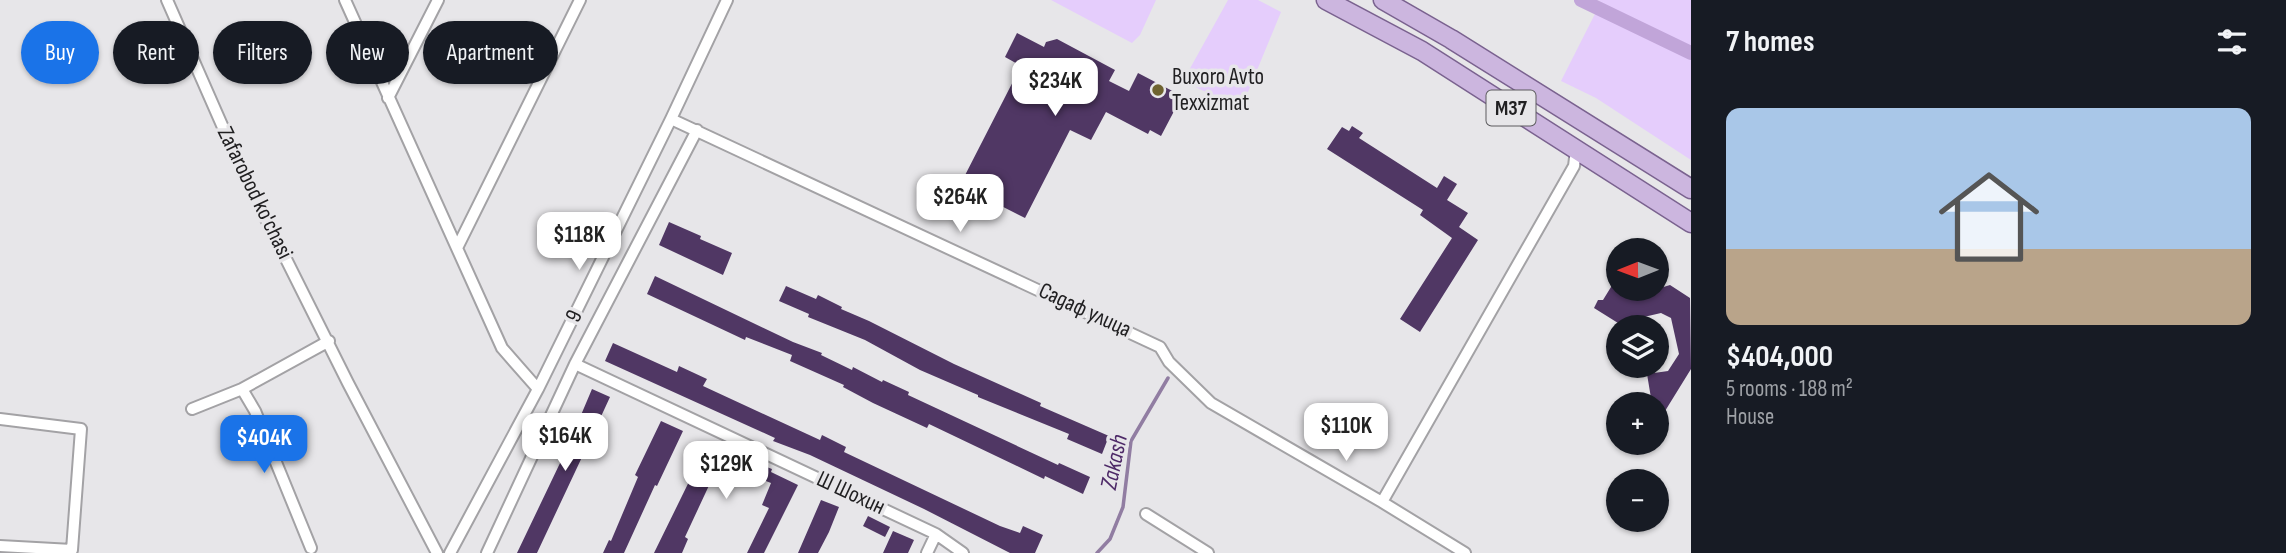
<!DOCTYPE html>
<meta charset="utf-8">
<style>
body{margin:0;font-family:"Sofia Sans Condensed",sans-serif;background:#20242c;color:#f1f3f6;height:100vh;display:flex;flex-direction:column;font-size:26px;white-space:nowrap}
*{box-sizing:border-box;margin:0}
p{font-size:23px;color:#9ea1a6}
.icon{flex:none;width:38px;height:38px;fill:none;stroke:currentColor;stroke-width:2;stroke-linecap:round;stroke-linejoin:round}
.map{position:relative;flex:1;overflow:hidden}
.drawer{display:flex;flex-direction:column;background:#171b24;width:595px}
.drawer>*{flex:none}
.banner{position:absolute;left:21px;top:21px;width:665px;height:63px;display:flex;gap:14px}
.needle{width:46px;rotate:269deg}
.controls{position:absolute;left:1606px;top:238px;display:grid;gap:14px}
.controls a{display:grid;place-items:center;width:63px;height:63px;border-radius:50%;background:#171b24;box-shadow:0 2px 5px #0004;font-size:35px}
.price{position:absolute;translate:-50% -60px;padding:0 16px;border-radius:14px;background:#fff;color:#222;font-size:23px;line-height:46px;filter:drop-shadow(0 2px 4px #0008)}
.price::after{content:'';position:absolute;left:50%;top:42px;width:21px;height:16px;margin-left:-10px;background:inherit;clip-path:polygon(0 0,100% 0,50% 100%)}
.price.active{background:#1a73e8;color:#fff}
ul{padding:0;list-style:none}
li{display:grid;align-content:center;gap:14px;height:371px;padding:0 35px}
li+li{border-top:2px solid #363941}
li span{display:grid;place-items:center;height:217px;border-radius:14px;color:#555}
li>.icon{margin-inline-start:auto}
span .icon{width:126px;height:126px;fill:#fffc;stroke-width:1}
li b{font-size:30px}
h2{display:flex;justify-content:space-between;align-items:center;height:84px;padding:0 35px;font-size:30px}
.chip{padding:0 24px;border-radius:32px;background:#171b24;box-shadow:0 2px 5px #0004;font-size:24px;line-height:63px}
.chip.active{background:#1a73e8;color:#fff}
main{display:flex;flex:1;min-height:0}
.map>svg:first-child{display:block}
.green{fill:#e5cdfc}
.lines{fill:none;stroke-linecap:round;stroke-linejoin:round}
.stream{stroke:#917da2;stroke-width:3.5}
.canal{stroke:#c1a5d9;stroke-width:14}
.building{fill:#503764}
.minor-casing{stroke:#a3a2a5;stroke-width:14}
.primary-casing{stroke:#7a628f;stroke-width:21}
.minor{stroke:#fff;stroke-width:10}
.primary{stroke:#ccb6df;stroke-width:18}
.poi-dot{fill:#6e6330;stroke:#e7e6e9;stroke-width:2.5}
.labels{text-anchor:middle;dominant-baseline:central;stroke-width:7;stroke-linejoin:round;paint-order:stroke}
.shield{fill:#e7e6e9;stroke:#5c5b5e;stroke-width:2}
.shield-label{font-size:21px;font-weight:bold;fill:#212022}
.poi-label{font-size:23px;fill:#212022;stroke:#e7e6e9;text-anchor:start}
.street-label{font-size:23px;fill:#212022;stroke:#e7e6e9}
.water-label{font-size:24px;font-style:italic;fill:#4e2a68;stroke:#e7e6e9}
</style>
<main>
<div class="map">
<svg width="1691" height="553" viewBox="0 0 1691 553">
<rect width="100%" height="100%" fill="#e7e6e9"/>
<!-- green -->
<path class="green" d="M 1051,0 L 1156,0 L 1140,35 L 1132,43 Z
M 1228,0 L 1258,0 L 1281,12 L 1241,109 L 1183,81 Z
M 1597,0 L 1691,0 L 1691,160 L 1596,98 L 1561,81 L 1601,2 Z"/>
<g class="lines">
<!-- stream -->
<path class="stream" d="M 1097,553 L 1110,539 L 1123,507 L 1131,441 L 1168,378"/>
<!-- canal -->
<path class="canal" d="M 1581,0 L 1691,53"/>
</g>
<!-- building -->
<path class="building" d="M 1017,33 L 1044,47 L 1046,42 L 1057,39 L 1115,70 L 1109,81 L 1129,91 L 1138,73 L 1182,96 L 1161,136 L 1150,130 L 1148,134 L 1106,112 L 1091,140 L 1070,130 L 1025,218 L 960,185 L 1021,66 L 1005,57 Z
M 1352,126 L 1363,133 L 1359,138 L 1437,188 L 1444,176 L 1457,184 L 1447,200 L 1468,213 L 1459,227 L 1478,240 L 1420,332 L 1400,319 L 1452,238 L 1420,215 L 1423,210 L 1327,149 L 1342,127 L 1349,131 Z
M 669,222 L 701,236 L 700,239 L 732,253 L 723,275 L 659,245 Z
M 1619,274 L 1619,289 L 1657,289 L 1670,285 L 1690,298 L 1691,369 L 1657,424 L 1657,404 L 1652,404 L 1647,374 L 1668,371 L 1679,354 L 1671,318 L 1661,313 L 1618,323 L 1594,308 L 1598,300 L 1603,300 Z
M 655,276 L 793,342 L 822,353 L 821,355 L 852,370 L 853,367 L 882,382 L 883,380 L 909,392 L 908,395 L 1058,465 L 1059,463 L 1090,477 L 1083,494 L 1045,476 L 1044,479 L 929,424 L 927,428 L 873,403 L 843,387 L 844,385 L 790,361 L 792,355 L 746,337 L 745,340 L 647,294 Z
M 786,286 L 816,299 L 818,295 L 842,307 L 841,309 L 869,321 L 954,364 L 1041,403 L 1040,406 L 1109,436 L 1102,454 L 1067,439 L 1069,434 L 978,397 L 978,395 L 920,370 L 865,340 L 808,317 L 809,314 L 779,301 Z
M 613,343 L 677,372 L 679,366 L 707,379 L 703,386 L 820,440 L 822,435 L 846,447 L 844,452 L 1000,526 L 1020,533 L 1023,526 L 1043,535 L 1035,553 L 1010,553 L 924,509 L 810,455 L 773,441 L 775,438 L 605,361 Z
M 592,389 L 610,397 L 598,423 L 537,553 L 517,553 L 583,415 L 581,415 Z
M 661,421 L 683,431 L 657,486 L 655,485 L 624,553 L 603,553 L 609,540 L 611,541 L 638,477 L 635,475 Z
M 707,445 L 752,465 L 753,462 L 772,469 L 771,472 L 798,485 L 764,553 L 747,553 L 769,508 L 762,505 L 771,483 L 745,473 L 744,475 L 719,464 L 685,537 L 688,539 L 682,553 L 654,553 Z
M 821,500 L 839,507 L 829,532 L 818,553 L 798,553 Z
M 868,516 L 890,527 L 885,537 L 863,526 Z
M 893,531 L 914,540 L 908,553 L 883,553 Z"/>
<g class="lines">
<!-- minor casing -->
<g class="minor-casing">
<path id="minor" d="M 167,0 L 243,173 L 348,383 L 437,553
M 345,0 L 502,348 L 538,389
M 388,98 L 438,0
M 671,119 L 1160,347 L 1169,362 L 1211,403 L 1382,502 L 1465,553
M 458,246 L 580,0
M 575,364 L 936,534 L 963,553
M 242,389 L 255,411 L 311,548
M 192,409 L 242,389 L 329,341
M 0,419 L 81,429 L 72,550 L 0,546
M 1382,502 L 1574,166 L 1576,150
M 1146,514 L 1208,553
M 450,553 L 538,389 L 671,119 L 727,0
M 487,553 L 575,364 L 697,130
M 927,553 L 936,534"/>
</g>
<!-- primary casing -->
<g class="primary-casing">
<path id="primary" d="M 1326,0 L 1422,51 L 1691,223
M 1383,0 L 1451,39 L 1691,189"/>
</g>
<!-- minor -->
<use href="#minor" class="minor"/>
<!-- primary -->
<use href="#primary" class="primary"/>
</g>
<!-- markers -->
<circle class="poi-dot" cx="1158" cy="90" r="7"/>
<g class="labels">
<!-- shield labels -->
<rect class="shield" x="1486.5" y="90.5" width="49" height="35" rx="5"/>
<g class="shield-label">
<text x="1511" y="108">M37</text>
</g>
<!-- poi labels -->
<g class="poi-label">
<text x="1172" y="77">Buxoro Avto<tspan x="1172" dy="26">Texxizmat</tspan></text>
</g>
<!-- street labels -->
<g class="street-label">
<text transform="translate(255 193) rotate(64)">Zafarobod ko'chasi</text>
<text transform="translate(1085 310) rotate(25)">Садаф улица</text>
<text transform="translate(574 316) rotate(-64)">9</text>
<text transform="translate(851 493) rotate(25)">Ш Шохин</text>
</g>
<!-- water labels -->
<g class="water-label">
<text transform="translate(1114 462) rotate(-78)">Zakash</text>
</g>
</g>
</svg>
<div class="controls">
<a><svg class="needle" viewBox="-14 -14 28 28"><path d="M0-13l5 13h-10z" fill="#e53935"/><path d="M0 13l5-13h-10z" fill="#9ea1a6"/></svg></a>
<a><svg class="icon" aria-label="layers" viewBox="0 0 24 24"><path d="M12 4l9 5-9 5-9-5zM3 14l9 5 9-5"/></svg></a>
<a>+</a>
<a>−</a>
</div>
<b class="price" style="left:1055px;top:118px">$234K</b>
<b class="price" style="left:960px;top:234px">$264K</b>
<b class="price" style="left:579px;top:272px">$118K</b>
<b class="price" style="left:1346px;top:463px">$110K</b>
<b class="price" style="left:565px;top:473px">$164K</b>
<b class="price active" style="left:264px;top:475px">$404K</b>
<b class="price" style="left:726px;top:501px">$129K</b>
<div class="banner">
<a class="chip active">Buy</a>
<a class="chip">Rent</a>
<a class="chip">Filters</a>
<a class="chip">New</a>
<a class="chip">Apartment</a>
</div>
</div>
<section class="drawer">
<h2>7 homes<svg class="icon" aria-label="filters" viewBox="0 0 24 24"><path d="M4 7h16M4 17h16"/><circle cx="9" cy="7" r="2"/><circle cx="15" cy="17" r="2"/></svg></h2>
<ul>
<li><span style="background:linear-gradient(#a9c7e8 65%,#b9a48a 0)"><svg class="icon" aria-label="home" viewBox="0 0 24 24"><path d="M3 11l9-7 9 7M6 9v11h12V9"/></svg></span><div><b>$404,000</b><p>5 rooms · 188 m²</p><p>House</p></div></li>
</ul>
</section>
</main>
